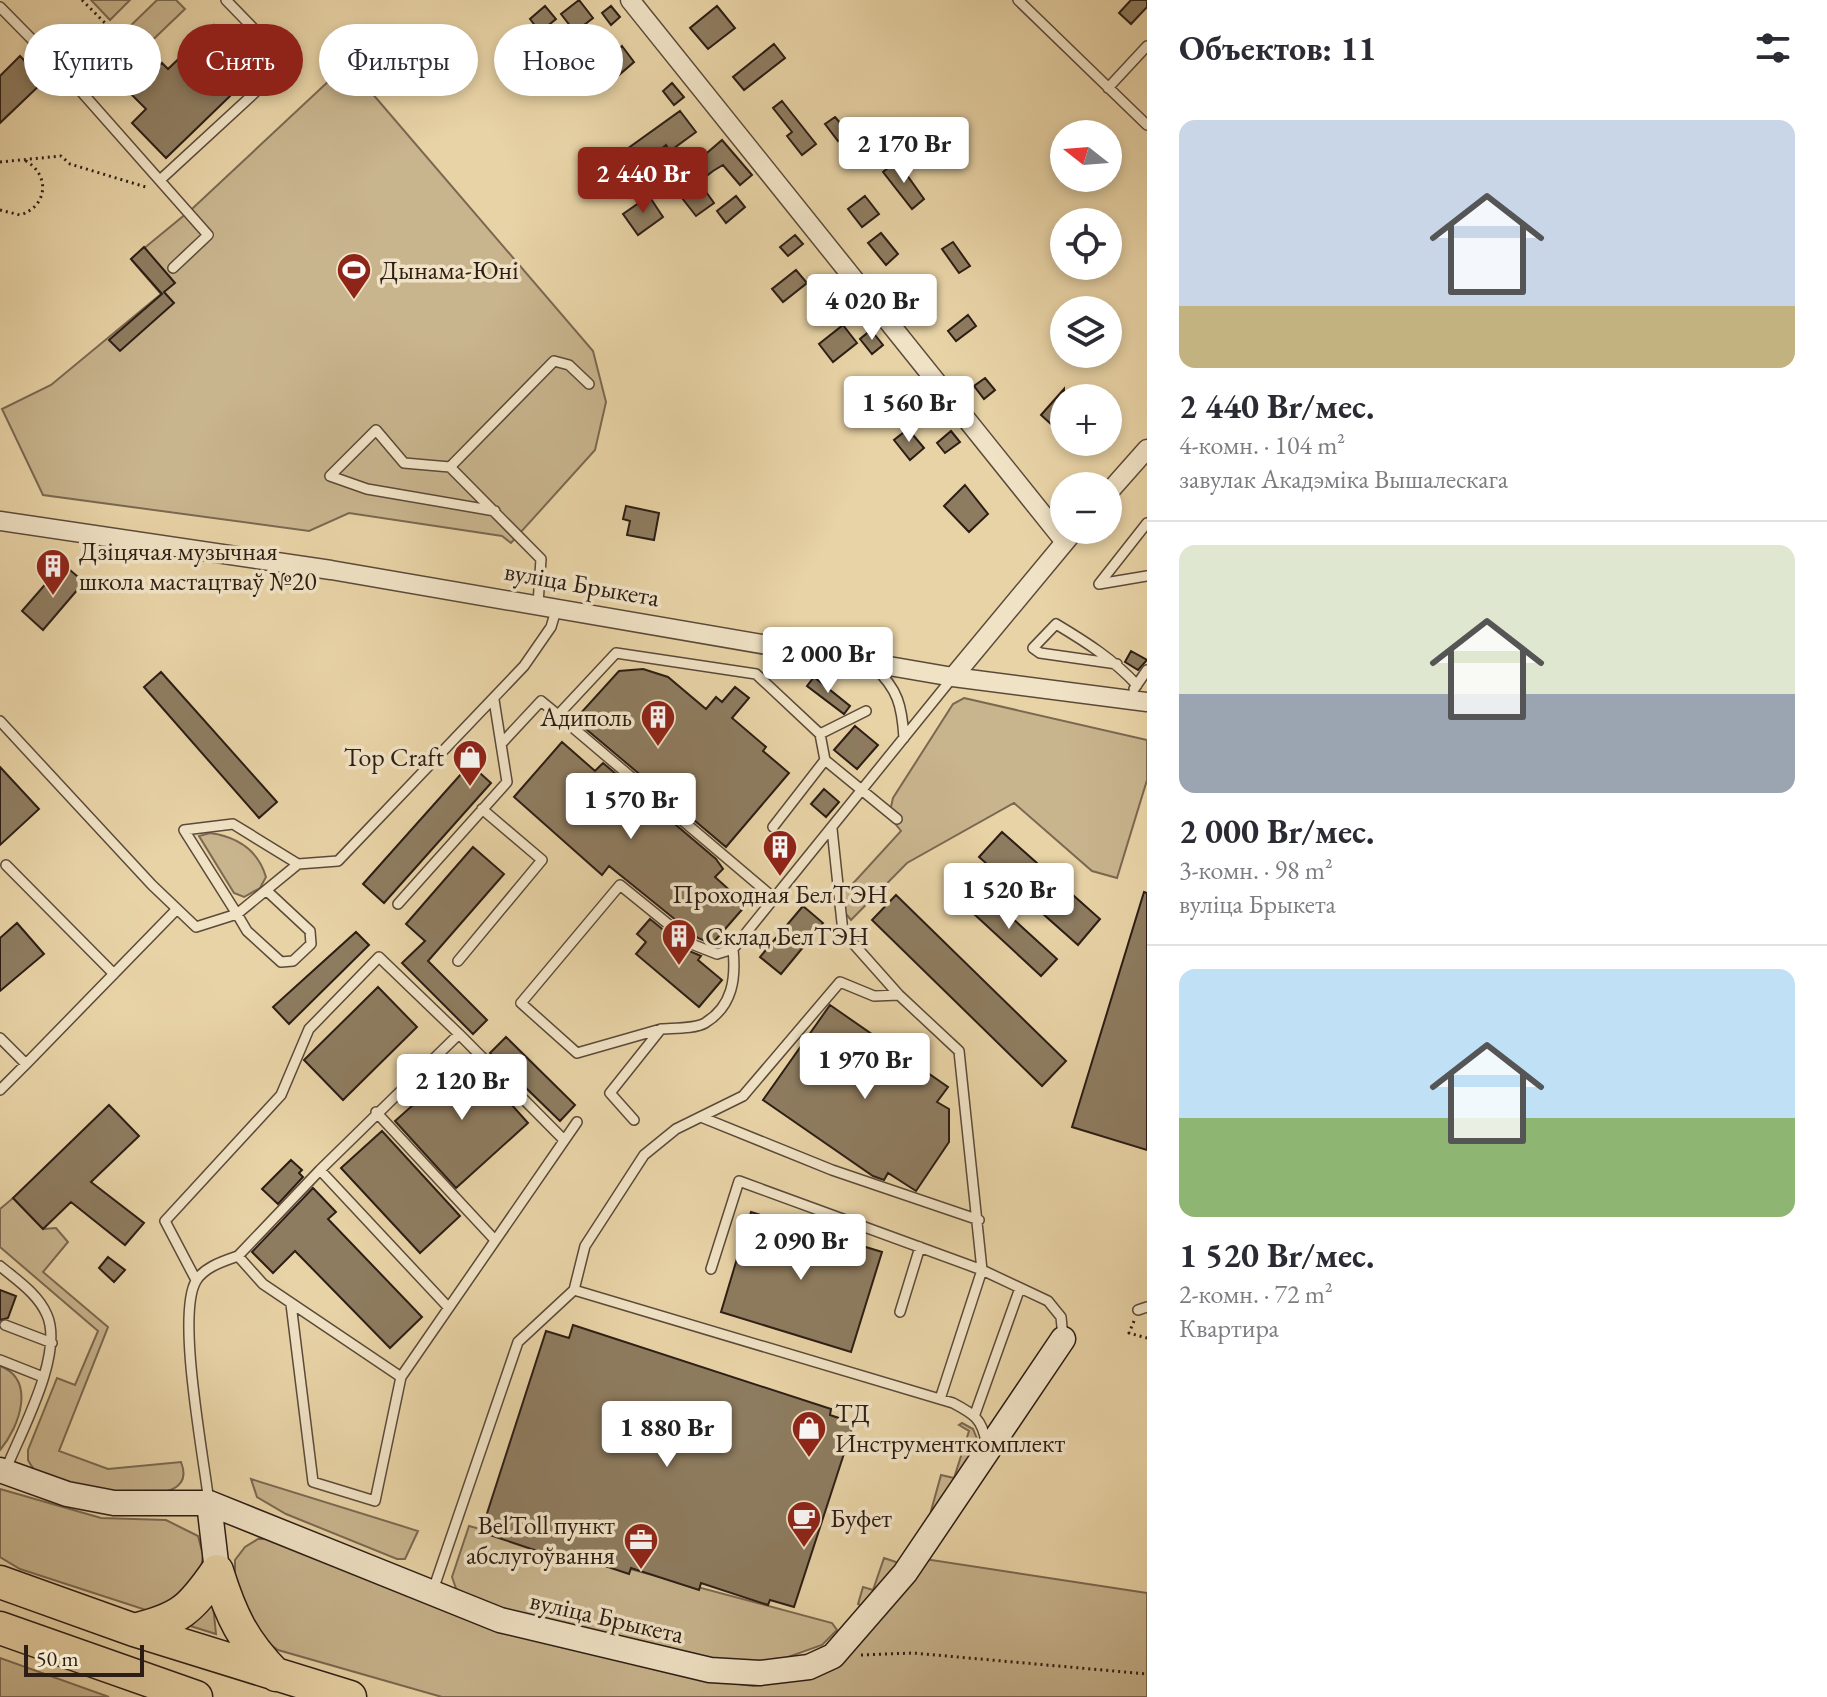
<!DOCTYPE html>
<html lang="ru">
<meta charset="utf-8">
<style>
body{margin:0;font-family:"EB Garamond",serif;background:#f2f2f3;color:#2b2b33;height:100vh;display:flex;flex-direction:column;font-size:30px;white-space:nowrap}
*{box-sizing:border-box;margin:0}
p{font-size:26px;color:#7c7c81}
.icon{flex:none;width:44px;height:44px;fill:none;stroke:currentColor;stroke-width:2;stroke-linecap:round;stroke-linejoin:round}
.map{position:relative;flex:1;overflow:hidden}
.sheet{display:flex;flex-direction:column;background:#fff;width:680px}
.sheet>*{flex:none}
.banner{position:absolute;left:24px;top:24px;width:760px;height:72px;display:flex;gap:16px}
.needle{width:52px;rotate:287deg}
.fabs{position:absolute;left:1050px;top:120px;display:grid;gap:16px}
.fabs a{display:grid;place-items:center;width:72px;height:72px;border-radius:50%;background:#fff;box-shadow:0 4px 12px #0003;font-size:40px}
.scale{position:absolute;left:24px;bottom:20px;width:120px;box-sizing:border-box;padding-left:8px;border:4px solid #2c1d15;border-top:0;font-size:22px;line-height:28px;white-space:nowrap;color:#2c1d15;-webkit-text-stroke:6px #f0e2c5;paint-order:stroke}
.price{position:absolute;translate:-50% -68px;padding:0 18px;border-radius:8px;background:#fff;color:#222;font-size:26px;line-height:52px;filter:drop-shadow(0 2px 4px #0008)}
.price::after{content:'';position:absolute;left:50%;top:48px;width:24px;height:18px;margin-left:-12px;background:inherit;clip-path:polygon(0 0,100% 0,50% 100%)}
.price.current{background:#8f2418;color:#fff}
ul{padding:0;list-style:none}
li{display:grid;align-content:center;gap:16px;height:424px;padding:0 32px}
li+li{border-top:2px solid #e1e1e2}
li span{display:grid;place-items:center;height:248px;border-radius:16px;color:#555}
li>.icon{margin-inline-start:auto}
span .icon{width:144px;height:144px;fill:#fffc;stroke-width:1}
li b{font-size:34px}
h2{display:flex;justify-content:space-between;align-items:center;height:96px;padding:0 32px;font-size:34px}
.chip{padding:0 28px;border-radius:36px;background:#fff;box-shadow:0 4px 12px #0003;font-size:28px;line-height:72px}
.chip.current{background:#8f2418;color:#fff}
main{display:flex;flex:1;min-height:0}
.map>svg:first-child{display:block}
.green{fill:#c8b48d;stroke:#7a6851;stroke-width:2}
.building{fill:#8e7c60;stroke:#2c1d15;stroke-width:2}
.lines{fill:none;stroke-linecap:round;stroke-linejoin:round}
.lane-casing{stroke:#5b4a39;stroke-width:12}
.street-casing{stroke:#5b4a39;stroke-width:21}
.secondary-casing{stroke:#2c1d15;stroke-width:27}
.highway-casing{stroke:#2c1d15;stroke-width:35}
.path{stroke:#2c1d15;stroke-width:3;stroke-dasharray:2 4;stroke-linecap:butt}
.lane{stroke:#f0e2c5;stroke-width:9}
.street{stroke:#f0e2c5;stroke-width:18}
.secondary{stroke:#f0e2c5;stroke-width:24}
.highway{stroke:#e8d3a6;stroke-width:32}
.labels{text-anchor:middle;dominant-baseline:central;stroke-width:7;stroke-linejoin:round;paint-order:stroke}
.poi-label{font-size:26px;fill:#2c1d15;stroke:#f0e2c5;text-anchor:start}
.street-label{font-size:26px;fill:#2c1d15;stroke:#f0e2c5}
</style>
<main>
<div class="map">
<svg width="1147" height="1697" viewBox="0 0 1147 1697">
<rect width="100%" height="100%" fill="#e8d3a6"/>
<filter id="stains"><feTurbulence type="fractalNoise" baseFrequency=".0025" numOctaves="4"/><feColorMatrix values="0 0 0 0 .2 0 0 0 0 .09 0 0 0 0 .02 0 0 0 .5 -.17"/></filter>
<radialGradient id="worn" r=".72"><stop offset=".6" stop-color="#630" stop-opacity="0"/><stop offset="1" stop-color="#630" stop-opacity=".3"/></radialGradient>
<!-- green -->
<path class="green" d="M 91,0 L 130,0 L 110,20 Z
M 157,0 L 176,0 L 185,9 L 140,52 L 122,34 Z
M 347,64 L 593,351 L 606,402 L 595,450 L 511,543 L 502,536 L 349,513 L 309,531 L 43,495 L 2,409 L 51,385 L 161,294 L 131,259 L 193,208 Z
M 964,698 L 1147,740 L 1147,780 L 1117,878 L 1092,871 L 1014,803 L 907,863 L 851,920 L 836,902 L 901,831 L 889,816 L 893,798 L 953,704 Z
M 210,833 C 238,837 258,850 266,877 L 260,888 L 244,897 L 234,893 L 199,836 Z
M 13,1198 L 43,1229 L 56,1228 L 68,1242 L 43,1272 L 108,1327 L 59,1451 L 108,1469 L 181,1462 C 204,1519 63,1485 40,1474 C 34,1471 31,1466 28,1460 L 28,1450 L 57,1378 L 75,1385 L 98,1331 L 0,1247 L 0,1209 Z
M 0,1366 C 36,1380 20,1426 0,1450 Z
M 962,1423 L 973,1429 L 981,1449 L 938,1513 L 931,1511 L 941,1475 L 954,1478 L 969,1431 L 959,1425 Z
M 251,1479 L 418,1531 L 405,1559 L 397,1559 L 286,1514 L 257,1497 Z
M 0,1489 L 101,1518 L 166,1520 L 198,1536 L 203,1555 L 200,1576 L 181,1601 L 152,1612 L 20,1569 L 0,1557 Z
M 469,1526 L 832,1623 L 837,1630 L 822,1645 L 760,1667 L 703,1662 L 535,1622 L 457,1591 L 452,1577 Z
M 258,1539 L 276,1539 L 696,1678 L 753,1686 L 794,1680 L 925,1559 L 1147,1593 L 1147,1697 L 442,1697 L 278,1650 L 253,1632 L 235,1580 L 235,1560 L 245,1547 Z
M 884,1558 L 899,1563 L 864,1607 L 858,1604 L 863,1587 L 873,1590 Z
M 212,1595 L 216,1634 L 184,1624 Z
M 0,1658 L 109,1697 L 0,1697 Z"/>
<!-- building -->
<path class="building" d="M 579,0 L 593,18 L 575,32 L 561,14 Z
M 1131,0 L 1147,0 L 1147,7 L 1131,24 L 1119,13 Z
M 545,6 L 556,19 L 540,32 L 530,19 Z
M 611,6 L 620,17 L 611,25 L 602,13 Z
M 717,6 L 735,28 L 708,49 L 690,28 Z
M 214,25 L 257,70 L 166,158 L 132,123 L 146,109 L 130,93 L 162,63 L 168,69 Z
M 774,44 L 785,58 L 744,90 L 733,77 Z
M 622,46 L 634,62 L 619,75 L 615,70 L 588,92 L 580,81 Z
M 20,56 L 44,81 L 0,123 L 0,76 Z
M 672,83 L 684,97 L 674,105 L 663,91 Z
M 782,101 L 816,144 L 802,155 L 787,136 L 792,132 L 773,108 Z
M 680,111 L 696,132 L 670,151 L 666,145 L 640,166 L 627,149 Z
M 835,117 L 849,133 L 838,141 L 825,124 Z
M 722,140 L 752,175 L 740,185 L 723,165 L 713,171 L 699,182 L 714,203 L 696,216 L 671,184 Z
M 897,161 L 924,199 L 912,209 L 883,172 Z
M 649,196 L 663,217 L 638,235 L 623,214 Z
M 736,196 L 745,207 L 726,223 L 717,211 Z
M 865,196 L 879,214 L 862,227 L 848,209 Z
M 881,233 L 898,254 L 886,265 L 868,243 Z
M 795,235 L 803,244 L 788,256 L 780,247 Z
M 953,242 L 970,266 L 959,273 L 942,249 Z
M 144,247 L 175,283 L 164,292 L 174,303 L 120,351 L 109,340 L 162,294 L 131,259 Z
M 796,270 L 807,283 L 783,302 L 772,289 Z
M 968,315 L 976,326 L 956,341 L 948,331 Z
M 843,325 L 857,343 L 833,362 L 819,344 Z
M 871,330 L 883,345 L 872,354 L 860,339 Z
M 985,378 L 995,390 L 984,399 L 974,386 Z
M 879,385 L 887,394 L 873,405 L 866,396 Z
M 1064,389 L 1064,436 L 1041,415 Z
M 908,429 L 924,448 L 910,460 L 894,440 Z
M 951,431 L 960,442 L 945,453 L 937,443 Z
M 965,485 L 988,514 L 969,532 L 944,506 Z
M 626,506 L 659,513 L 654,540 L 627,535 L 630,521 L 623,519 Z
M 63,564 L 84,582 L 43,630 L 22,611 Z
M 1131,651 L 1147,660 L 1138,670 L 1125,662 Z
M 643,669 L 668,677 L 706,709 L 716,697 L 722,702 L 735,687 L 749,698 L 732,718 L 766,747 L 763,751 L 789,773 L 726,847 L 580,724 L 579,715 L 619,671 Z
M 161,672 L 277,802 L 259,818 L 144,687 Z
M 814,677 L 850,706 L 844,714 L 807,686 Z
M 855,726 L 878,745 L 857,769 L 834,750 Z
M 562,742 L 595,771 L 603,763 L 716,859 L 723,869 L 715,877 L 746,905 L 712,944 L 698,938 L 609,866 L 602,875 L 514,797 Z
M 470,764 L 491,783 L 384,903 L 363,884 Z
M 0,767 L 39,809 L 0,845 Z
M 824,789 L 839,802 L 826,817 L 811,804 Z
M 1002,832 L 1100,919 L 1078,945 L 979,857 Z
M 473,847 L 504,874 L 428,961 L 487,1020 L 473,1034 L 402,963 L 425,941 L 406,924 Z
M 976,885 L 1057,959 L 1041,976 L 961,902 Z
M 1144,892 L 1147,893 L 1147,1150 L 1072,1127 Z
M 896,895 L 1066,1061 L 1042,1086 L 872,920 Z
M 803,906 L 823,923 L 781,974 L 760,957 Z
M 650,919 L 689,951 L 701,956 L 698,960 L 722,980 L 699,1007 L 636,954 L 646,942 L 637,934 Z
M 17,923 L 44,954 L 0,991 L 0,938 Z
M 356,932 L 369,945 L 289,1024 L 273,1007 Z
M 378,987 L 417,1027 L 343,1100 L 304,1060 Z
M 830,1005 L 948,1087 L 937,1102 L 949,1109 L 949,1142 L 916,1191 L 888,1173 L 884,1180 L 873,1176 L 763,1100 Z
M 506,1037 L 575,1105 L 560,1121 L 490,1053 Z
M 468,1056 L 528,1123 L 456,1188 L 395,1121 Z
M 109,1105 L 139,1136 L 91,1182 L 144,1223 L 125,1245 L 71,1202 L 43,1229 L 13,1198 Z
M 382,1131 L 460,1216 L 420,1253 L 341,1168 Z
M 291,1160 L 302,1170 L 299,1173 L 303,1177 L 278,1204 L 262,1189 Z
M 313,1188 L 336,1212 L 328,1219 L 422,1317 L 390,1348 L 295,1251 L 273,1273 L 252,1252 Z
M 751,1212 L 882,1252 L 851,1352 L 721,1312 Z
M 108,1257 L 125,1270 L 114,1282 L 99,1268 Z
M 0,1290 L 16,1296 L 8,1318 L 0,1320 Z
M 573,1325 L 831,1409 L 830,1415 L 854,1423 L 794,1607 L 770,1600 L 768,1605 L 701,1583 L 699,1590 L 631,1568 L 629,1574 L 560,1551 L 558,1558 L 481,1532 L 546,1331 L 569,1338 Z"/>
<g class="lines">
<!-- lane casing -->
<g class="lane-casing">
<path id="lane" d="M 1018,0 L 1147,125
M 0,7 L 63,71 L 208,235 L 173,268
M 1108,88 L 1147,46
M 160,180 L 287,63 L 226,0
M 450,467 L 404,463 L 376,430 L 330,476 L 367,489 L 495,511
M 1147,523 L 1099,584 L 1147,576
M 538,604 L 541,559 L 450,467 L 554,361 L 569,365 L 589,384
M 1117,664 L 1040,653 L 1033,648 L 1056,624 C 1086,642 1113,659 1137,685
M 874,667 C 898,689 902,706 904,738
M 1134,689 L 1147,670
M 558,715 L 775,899
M 0,721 L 152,885 L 196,927 L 237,914 L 247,931 L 281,962 L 293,961 L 311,944 L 310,931 L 266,890
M 820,734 L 866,711
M 501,744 L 541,701 L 558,715 L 616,653 L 756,674 L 820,734 L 825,760 L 897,819
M 773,827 L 825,760
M 832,829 L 843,932 L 899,995 L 959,1051 L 982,1270 L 940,1399
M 298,864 L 237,914 L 184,830 L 233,824 L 298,864 L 338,861 L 524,666 L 551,627 L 557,607
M 6,865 L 114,974
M 398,904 L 507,782 L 494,700
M 458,961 L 542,860 L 482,809
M 661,1029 L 577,1053 L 521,1003 L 620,885 L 694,945 L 717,954 L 733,949
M 459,1034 L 564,1140
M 0,1038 L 26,1064 L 177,909
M 0,1090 L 26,1064
M 376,1112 L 494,1239
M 701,1117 L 832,1170 L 979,1220
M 634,1120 L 610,1093 L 661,1029 C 673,1028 695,1029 705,1023 C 733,1006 736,978 733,949 L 953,677
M 238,1256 L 320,1170
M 0,1266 C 18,1281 38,1294 47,1315 C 64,1354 21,1432 6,1469
M 711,1269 L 739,1181 L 982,1270 L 1048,1301 L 1061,1317 L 1063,1337
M 196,1280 L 165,1221 L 281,1095 L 309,1029 L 379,957 L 459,1034 L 320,1170 L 448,1307
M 574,1290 L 585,1246 L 644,1155 L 676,1129 L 743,1096 L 840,982 L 874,996 L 899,995
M 291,1304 L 313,1482 L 375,1501 L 401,1377
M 1138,1310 L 1147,1307
M 900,1312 L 920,1247
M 5,1325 L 52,1343
M 0,1360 L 43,1377
M 975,1414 L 1020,1288
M 209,1503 C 204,1458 176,1315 196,1281 C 204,1267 224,1261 238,1256 L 263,1284 L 401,1377 L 577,1122
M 432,1593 L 518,1342 L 574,1290 L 953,1403 C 974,1414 982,1419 986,1442"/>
</g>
<!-- street casing -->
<g class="street-casing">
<path id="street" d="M 630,0 L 1065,542
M 1108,493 L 1147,449
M 0,521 L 331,570 L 953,677 L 1147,702
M 953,677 L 1075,530"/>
</g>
<!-- secondary casing -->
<g class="secondary-casing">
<path id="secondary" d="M 0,1470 L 67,1494 L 114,1503 L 209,1503 L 500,1620 L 710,1670 L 760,1673 L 809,1667 L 833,1656 L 905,1573 L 1063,1339
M 209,1503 L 217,1571"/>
</g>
<!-- highway casing -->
<g class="highway-casing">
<path id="highway" d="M 217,1571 C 231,1616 243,1641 276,1675
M 0,1582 L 134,1630 L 350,1697
M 0,1628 L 196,1697
M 134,1630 C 180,1619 190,1610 217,1571"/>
</g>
<!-- path -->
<path class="path" d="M 82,0 L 144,62
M 71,63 L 107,26
M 0,162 L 61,156 L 70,164 L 149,188
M 0,210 L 20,215 C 49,206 50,173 24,160
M 1134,1321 L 1129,1333 L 1147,1338
M 861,1655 L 913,1653 L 1147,1674"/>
<!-- lane -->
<use href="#lane" class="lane"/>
<!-- street -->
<use href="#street" class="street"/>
<!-- secondary -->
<use href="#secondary" class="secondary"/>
<!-- highway -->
<use href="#highway" class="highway"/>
</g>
<!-- icons -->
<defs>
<g id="stadium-pin" transform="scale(1.8)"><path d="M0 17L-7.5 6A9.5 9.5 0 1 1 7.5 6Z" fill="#8f2418" stroke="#f0e2c5"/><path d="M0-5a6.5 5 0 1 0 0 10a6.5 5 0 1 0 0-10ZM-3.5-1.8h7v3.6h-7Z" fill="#fff"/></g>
<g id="building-pin" transform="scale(1.8)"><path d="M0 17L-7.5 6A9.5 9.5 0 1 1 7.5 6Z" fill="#8f2418" stroke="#f0e2c5"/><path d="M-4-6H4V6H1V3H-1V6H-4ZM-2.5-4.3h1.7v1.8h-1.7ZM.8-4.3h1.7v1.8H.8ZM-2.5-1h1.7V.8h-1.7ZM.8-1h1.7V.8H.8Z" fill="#fff"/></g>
<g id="shop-pin" transform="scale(1.8)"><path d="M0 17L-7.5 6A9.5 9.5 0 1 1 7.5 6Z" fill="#8f2418" stroke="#f0e2c5"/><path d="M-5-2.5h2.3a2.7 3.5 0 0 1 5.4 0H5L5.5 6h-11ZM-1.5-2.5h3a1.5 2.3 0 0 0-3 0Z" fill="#fff"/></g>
<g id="cafe-pin" transform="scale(1.8)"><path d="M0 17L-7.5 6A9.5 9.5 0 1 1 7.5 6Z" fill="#8f2418" stroke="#f0e2c5"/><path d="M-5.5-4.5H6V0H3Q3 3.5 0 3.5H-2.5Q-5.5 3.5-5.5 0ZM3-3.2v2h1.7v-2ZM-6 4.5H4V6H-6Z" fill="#fff"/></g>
<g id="office-pin" transform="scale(1.8)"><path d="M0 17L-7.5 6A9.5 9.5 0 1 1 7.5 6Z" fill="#8f2418" stroke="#f0e2c5"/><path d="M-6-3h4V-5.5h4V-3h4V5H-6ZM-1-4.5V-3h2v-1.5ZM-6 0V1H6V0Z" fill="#fff"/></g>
</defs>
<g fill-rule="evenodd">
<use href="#stadium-pin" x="354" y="270"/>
<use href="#building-pin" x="53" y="566"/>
<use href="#building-pin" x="658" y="717"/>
<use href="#shop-pin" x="470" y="757"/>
<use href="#building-pin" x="780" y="847"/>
<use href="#building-pin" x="679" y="936"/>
<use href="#shop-pin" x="809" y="1428"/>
<use href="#cafe-pin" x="804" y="1518"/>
<use href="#office-pin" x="641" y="1540"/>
</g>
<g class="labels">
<!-- poi labels -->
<g class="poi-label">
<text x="380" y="270">Дынама-Юні</text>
<text x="79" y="551">Дзіцячая музычная<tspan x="79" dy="30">школа мастацтваў №20</tspan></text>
<text x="632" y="717" text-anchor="end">Адиполь</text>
<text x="444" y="757" text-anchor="end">Top Craft</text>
<text x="780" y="894" text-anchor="middle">Проходная БелТЭН</text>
<text x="705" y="936">Склад БелТЭН</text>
<text x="835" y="1413">ТД<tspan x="835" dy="30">Инструменткомплект</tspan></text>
<text x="830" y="1518">Буфет</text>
<text x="615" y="1525" text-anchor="end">BelToll пункт<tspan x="615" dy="30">абслугоўвання</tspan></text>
</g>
<!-- street labels -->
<g class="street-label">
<text transform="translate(582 584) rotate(10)">вуліца Брыкета</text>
<text transform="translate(607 1617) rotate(13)">вуліца Брыкета</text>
</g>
</g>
<rect width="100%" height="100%" filter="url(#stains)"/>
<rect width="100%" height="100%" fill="url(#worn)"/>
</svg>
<div class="fabs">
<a><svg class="needle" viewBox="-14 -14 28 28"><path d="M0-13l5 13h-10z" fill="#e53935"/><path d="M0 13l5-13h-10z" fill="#7c7c81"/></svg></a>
<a><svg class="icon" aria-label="locate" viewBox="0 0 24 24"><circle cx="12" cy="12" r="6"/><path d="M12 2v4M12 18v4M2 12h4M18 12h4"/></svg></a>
<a><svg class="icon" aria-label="layers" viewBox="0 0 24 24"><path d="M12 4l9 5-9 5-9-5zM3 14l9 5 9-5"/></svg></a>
<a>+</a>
<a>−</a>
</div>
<div class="scale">50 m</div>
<b class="price" style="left:904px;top:185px">2 170 Br</b>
<b class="price current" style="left:643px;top:215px">2 440 Br</b>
<b class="price" style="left:872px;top:342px">4 020 Br</b>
<b class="price" style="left:909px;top:444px">1 560 Br</b>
<b class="price" style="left:828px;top:695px">2 000 Br</b>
<b class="price" style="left:631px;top:841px">1 570 Br</b>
<b class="price" style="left:1009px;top:931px">1 520 Br</b>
<b class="price" style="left:865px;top:1101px">1 970 Br</b>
<b class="price" style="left:462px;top:1122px">2 120 Br</b>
<b class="price" style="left:801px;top:1282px">2 090 Br</b>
<b class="price" style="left:667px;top:1469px">1 880 Br</b>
<div class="banner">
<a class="chip">Купить</a>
<a class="chip current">Снять</a>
<a class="chip">Фильтры</a>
<a class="chip">Новое</a>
</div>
</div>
<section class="sheet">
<h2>Объектов: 11<svg class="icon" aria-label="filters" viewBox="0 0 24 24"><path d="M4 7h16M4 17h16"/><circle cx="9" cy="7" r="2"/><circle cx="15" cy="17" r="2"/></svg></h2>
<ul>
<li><span style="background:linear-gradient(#c9d6e8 75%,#c2b280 0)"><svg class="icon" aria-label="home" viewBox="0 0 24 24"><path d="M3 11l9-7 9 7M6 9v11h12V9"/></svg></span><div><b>2 440 Br/мес.</b><p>4-комн. · 104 m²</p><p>завулак Акадэміка Вышалескага</p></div></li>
<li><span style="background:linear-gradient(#dfe7d0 60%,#9aa5b1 0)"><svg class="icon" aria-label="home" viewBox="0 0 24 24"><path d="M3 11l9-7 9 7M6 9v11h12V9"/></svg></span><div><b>2 000 Br/мес.</b><p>3-комн. · 98 m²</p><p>вуліца Брыкета</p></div></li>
<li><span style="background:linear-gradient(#bfe0f5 60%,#8fb573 0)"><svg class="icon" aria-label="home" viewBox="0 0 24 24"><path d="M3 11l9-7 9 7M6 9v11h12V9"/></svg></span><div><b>1 520 Br/мес.</b><p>2-комн. · 72 m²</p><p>Квартира</p></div></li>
</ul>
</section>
</main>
